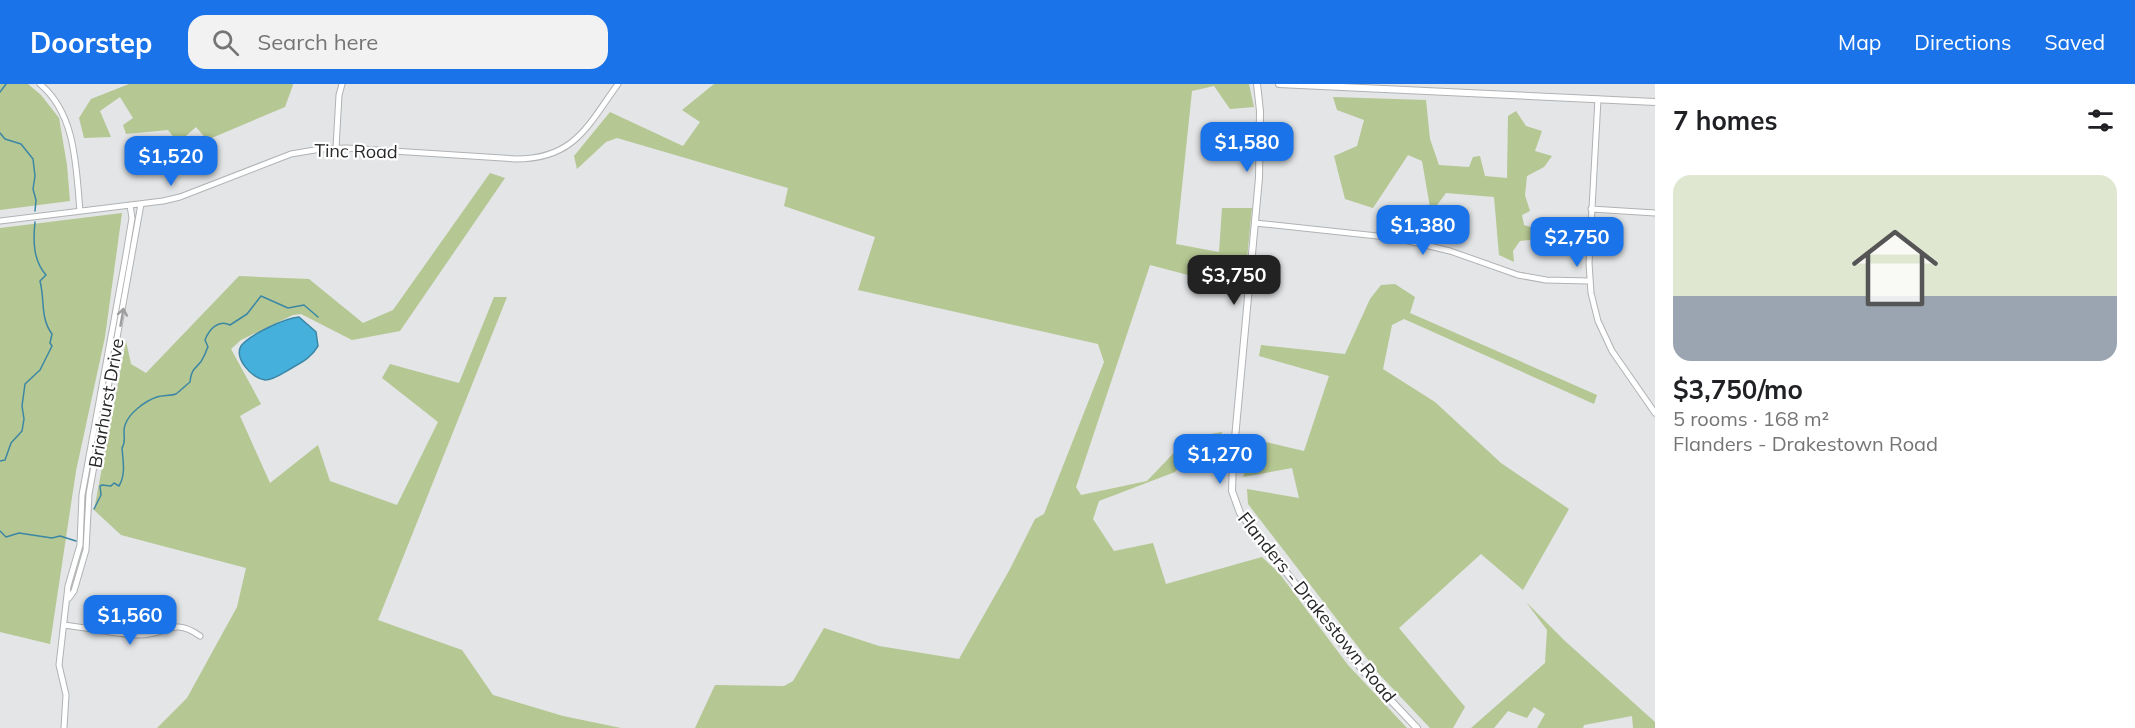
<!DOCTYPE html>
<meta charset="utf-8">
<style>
body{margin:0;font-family:Mulish,sans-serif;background:#f2f2f2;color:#202124;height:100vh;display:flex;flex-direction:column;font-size:22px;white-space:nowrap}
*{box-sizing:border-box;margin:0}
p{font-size:20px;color:#757577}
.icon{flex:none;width:33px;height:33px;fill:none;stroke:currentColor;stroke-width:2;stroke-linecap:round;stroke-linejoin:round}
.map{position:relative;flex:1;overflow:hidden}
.side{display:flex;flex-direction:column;background:#fff;width:480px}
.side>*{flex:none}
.price{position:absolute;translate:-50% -51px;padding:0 14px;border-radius:12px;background:#1a73e8;color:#fff;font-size:20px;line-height:39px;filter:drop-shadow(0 2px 3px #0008)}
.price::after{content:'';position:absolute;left:50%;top:36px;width:18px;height:14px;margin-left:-9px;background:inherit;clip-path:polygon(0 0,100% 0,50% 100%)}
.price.active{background:#222;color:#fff}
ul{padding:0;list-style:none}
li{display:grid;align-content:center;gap:12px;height:318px;padding:0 18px}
li span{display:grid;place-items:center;height:186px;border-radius:18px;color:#555}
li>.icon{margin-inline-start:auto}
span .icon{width:108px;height:108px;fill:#fffc;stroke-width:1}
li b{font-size:26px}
h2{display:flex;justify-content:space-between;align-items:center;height:72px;padding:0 18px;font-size:26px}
header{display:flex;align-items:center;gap:36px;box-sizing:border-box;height:84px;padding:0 30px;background:#1a73e8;color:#fff}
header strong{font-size:28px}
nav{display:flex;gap:33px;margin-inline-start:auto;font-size:21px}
.search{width:420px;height:54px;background:#f2f2f2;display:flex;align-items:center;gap:15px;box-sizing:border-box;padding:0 21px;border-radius:18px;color:#757577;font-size:22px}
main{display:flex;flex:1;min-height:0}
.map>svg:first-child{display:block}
.green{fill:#b5c792}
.water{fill:#45b0dc;stroke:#3c87a6;stroke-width:1.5}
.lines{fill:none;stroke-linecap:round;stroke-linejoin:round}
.stream{stroke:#3c87a6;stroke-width:1.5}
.minor-casing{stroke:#b0b2b4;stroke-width:7}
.tertiary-casing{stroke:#b0b2b4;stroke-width:8}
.minor{stroke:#fff;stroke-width:5}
.tertiary{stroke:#fff;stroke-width:6}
.oneway{stroke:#9e9e9f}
.labels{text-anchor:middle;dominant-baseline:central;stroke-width:4.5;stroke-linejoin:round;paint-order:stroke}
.street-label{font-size:18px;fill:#272829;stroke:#fff}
</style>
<header>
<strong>Doorstep</strong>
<div class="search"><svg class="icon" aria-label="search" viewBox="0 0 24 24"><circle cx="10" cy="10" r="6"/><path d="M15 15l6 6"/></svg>Search here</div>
<nav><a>Map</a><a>Directions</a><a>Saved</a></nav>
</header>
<main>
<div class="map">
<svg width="1655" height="644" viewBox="0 0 1655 644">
<rect width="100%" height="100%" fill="#e3e5e7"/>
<!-- green -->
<path class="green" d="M 0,0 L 28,0 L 41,11 L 59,34 L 67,81 L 70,117 L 0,126 Z
M 129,0 L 293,0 L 293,1 L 285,23 L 207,56 L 196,43 L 178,59 L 168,46 L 126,50 L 123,41 L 133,34 L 120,13 L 100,27 L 111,53 L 84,54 L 79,34 L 91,15 Z
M 714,0 L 1249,0 L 1254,23 L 1230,25 L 1214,2 L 1192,7 L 1176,160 L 1219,168 L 1222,124 L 1252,124 L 1245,195 L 1192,192 L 1150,181 L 1076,403 L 1081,411 L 1147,397 L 1188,354 L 1222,348 L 1220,365 L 1188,372 L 1175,388 L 1099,417 L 1093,435 L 1114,467 L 1153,459 L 1166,500 L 1262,473 L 1279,489 L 1348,581 L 1407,644 L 695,644 L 715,601 L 784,602 L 793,597 L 824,544 L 879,562 L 959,575 L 1010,485 L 1035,435 L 1044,430 L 1104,278 L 1098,260 L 858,206 L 875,153 L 784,122 L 788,104 L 617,54 L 606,58 L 577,85 L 574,72 L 610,28 L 683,62 L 700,38 L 682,26 Z
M 1333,13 L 1426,16 L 1430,55 L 1439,81 L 1469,83 L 1473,73 L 1480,72 L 1485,92 L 1507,94 L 1508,32 L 1516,27 L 1526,42 L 1542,47 L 1535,67 L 1552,72 L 1544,83 L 1527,92 L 1525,111 L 1530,127 L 1522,131 L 1524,141 L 1540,146 L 1539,155 L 1520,157 L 1513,167 L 1514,178 L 1499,171 L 1494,113 L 1446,109 L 1431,129 L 1422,77 L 1408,71 L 1373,124 L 1345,115 L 1334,72 L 1357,62 L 1364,36 L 1337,26 Z
M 490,89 L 505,94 L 400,247 L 352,256 L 301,230 L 293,231 L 241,256 L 231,265 L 261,320 L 240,332 L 270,399 L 318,361 L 330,397 L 397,421 L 438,338 L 382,294 L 390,280 L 459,299 L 494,213 L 507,213 L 378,536 L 462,566 L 493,611 L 563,632 L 621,644 L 157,644 L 187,614 L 237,523 L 246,484 L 121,451 L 94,426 L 126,257 L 131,280 L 146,289 L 239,192 L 309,195 L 363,239 L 393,226 Z
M 122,129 L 105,253 L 76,387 L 50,560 L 0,548 L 0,144 Z
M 1395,200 L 1415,213 L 1410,229 L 1597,311 L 1594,320 L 1404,235 L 1392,241 L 1383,285 L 1435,318 L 1501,379 L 1569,425 L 1523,506 L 1481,470 L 1399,544 L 1465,623 L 1453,644 L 1430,644 L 1379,590 L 1248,420 L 1247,405 L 1299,414 L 1292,384 L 1243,393 L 1257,356 L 1304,367 L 1329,292 L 1259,272 L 1261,261 L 1345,270 L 1370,215 L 1381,201 Z
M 1526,518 L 1565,557 L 1655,638 L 1655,644 L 1633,644 L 1632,632 L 1584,641 L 1583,644 L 1537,644 L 1545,630 L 1534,623 L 1527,634 L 1508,627 L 1494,644 L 1471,644 L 1545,579 L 1547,546 Z"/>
<!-- water -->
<path class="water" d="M 299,233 L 316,248 L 318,262 C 311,274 302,278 290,285 C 283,289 273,296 265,296 C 252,295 234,274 241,262 C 249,251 285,234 299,233 Z"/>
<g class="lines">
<!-- stream -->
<path class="stream" d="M 0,8 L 6,0
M 0,49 L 5,55 L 21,60 L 33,75 L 35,92 L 33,105 L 36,116 L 35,127
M 0,377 L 5,376 L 11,359 L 22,347 L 24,335 L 22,322 L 25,300 L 40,286 L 52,262 L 50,259 L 52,250 C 40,234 45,216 40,197 L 46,191 C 33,176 33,157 35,138
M 94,425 L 101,411 L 100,402 L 102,401 L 111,402 L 114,399 L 119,402 C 126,390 123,377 122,364 C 127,356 122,349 125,341 C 129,329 145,317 157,313 C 163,311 170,312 176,310 C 180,307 186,301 190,298 C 192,280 199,285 204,272 C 206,269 206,266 208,263 L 205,256 C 209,245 219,235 230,241 L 247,230 L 261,212 L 288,224 L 304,221 L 318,233
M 0,447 L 6,453 L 19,449 L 52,454 L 60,452 L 76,457"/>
<!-- minor casing -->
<g class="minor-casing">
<path id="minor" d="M 40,0 C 76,30 76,83 80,127
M 1598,15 L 1589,179 L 1591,209 L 1598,237 L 1612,267 L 1655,329
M 336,64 L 339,11 L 342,0
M 1591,125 L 1655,129
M 0,137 L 163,117 L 180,113 L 291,70 L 321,65 L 346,64 L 516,75 C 575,75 588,41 618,0
M 1255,139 L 1396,154 L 1450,167 L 1518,191 L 1546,196 L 1589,197
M 69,514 L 74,507 L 86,466 L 89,410 L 141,120
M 64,541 C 89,544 114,550 138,551 C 167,552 171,532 200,552
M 64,644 L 66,611 L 59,581 L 68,502 L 80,461 L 82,411 L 125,176 L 132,134 L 130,121"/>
</g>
<!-- tertiary casing -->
<g class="tertiary-casing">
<path id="tertiary" d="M 1257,0 L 1260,27 L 1259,94 L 1233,376 L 1232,407 L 1240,429 L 1364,588 L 1417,644
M 1279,0 L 1655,18"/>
</g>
<!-- minor -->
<use href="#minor" class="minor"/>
<!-- tertiary -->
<use href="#tertiary" class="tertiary"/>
</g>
<!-- one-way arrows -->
<defs><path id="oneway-shaft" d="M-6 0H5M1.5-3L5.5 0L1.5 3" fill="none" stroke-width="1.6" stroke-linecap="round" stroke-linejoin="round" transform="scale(1.5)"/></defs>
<use class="oneway" href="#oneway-shaft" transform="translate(122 233) rotate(-80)"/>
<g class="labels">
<!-- street labels -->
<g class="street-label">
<text transform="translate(356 67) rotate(1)">Tinc Road</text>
<text transform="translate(106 319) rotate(-80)">Briarhurst Drive</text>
<text transform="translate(1317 523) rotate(51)">Flanders - Drakestown Road</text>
</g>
</g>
</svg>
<b class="price" style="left:1247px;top:89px">$1,580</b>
<b class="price" style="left:171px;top:103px">$1,520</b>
<b class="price" style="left:1423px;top:172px">$1,380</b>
<b class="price" style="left:1577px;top:184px">$2,750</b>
<b class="price active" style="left:1234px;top:222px">$3,750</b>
<b class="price" style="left:1220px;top:401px">$1,270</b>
<b class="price" style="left:130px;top:562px">$1,560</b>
</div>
<section class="side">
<h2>7 homes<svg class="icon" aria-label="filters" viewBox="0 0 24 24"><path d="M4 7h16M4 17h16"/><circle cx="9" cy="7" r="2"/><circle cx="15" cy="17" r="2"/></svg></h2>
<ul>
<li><span style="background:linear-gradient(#dfe7d0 65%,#9aa5b1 0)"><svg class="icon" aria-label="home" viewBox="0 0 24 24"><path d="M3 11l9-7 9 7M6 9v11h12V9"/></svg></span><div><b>$3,750/mo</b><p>5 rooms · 168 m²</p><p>Flanders - Drakestown Road</p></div></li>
</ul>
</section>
</main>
